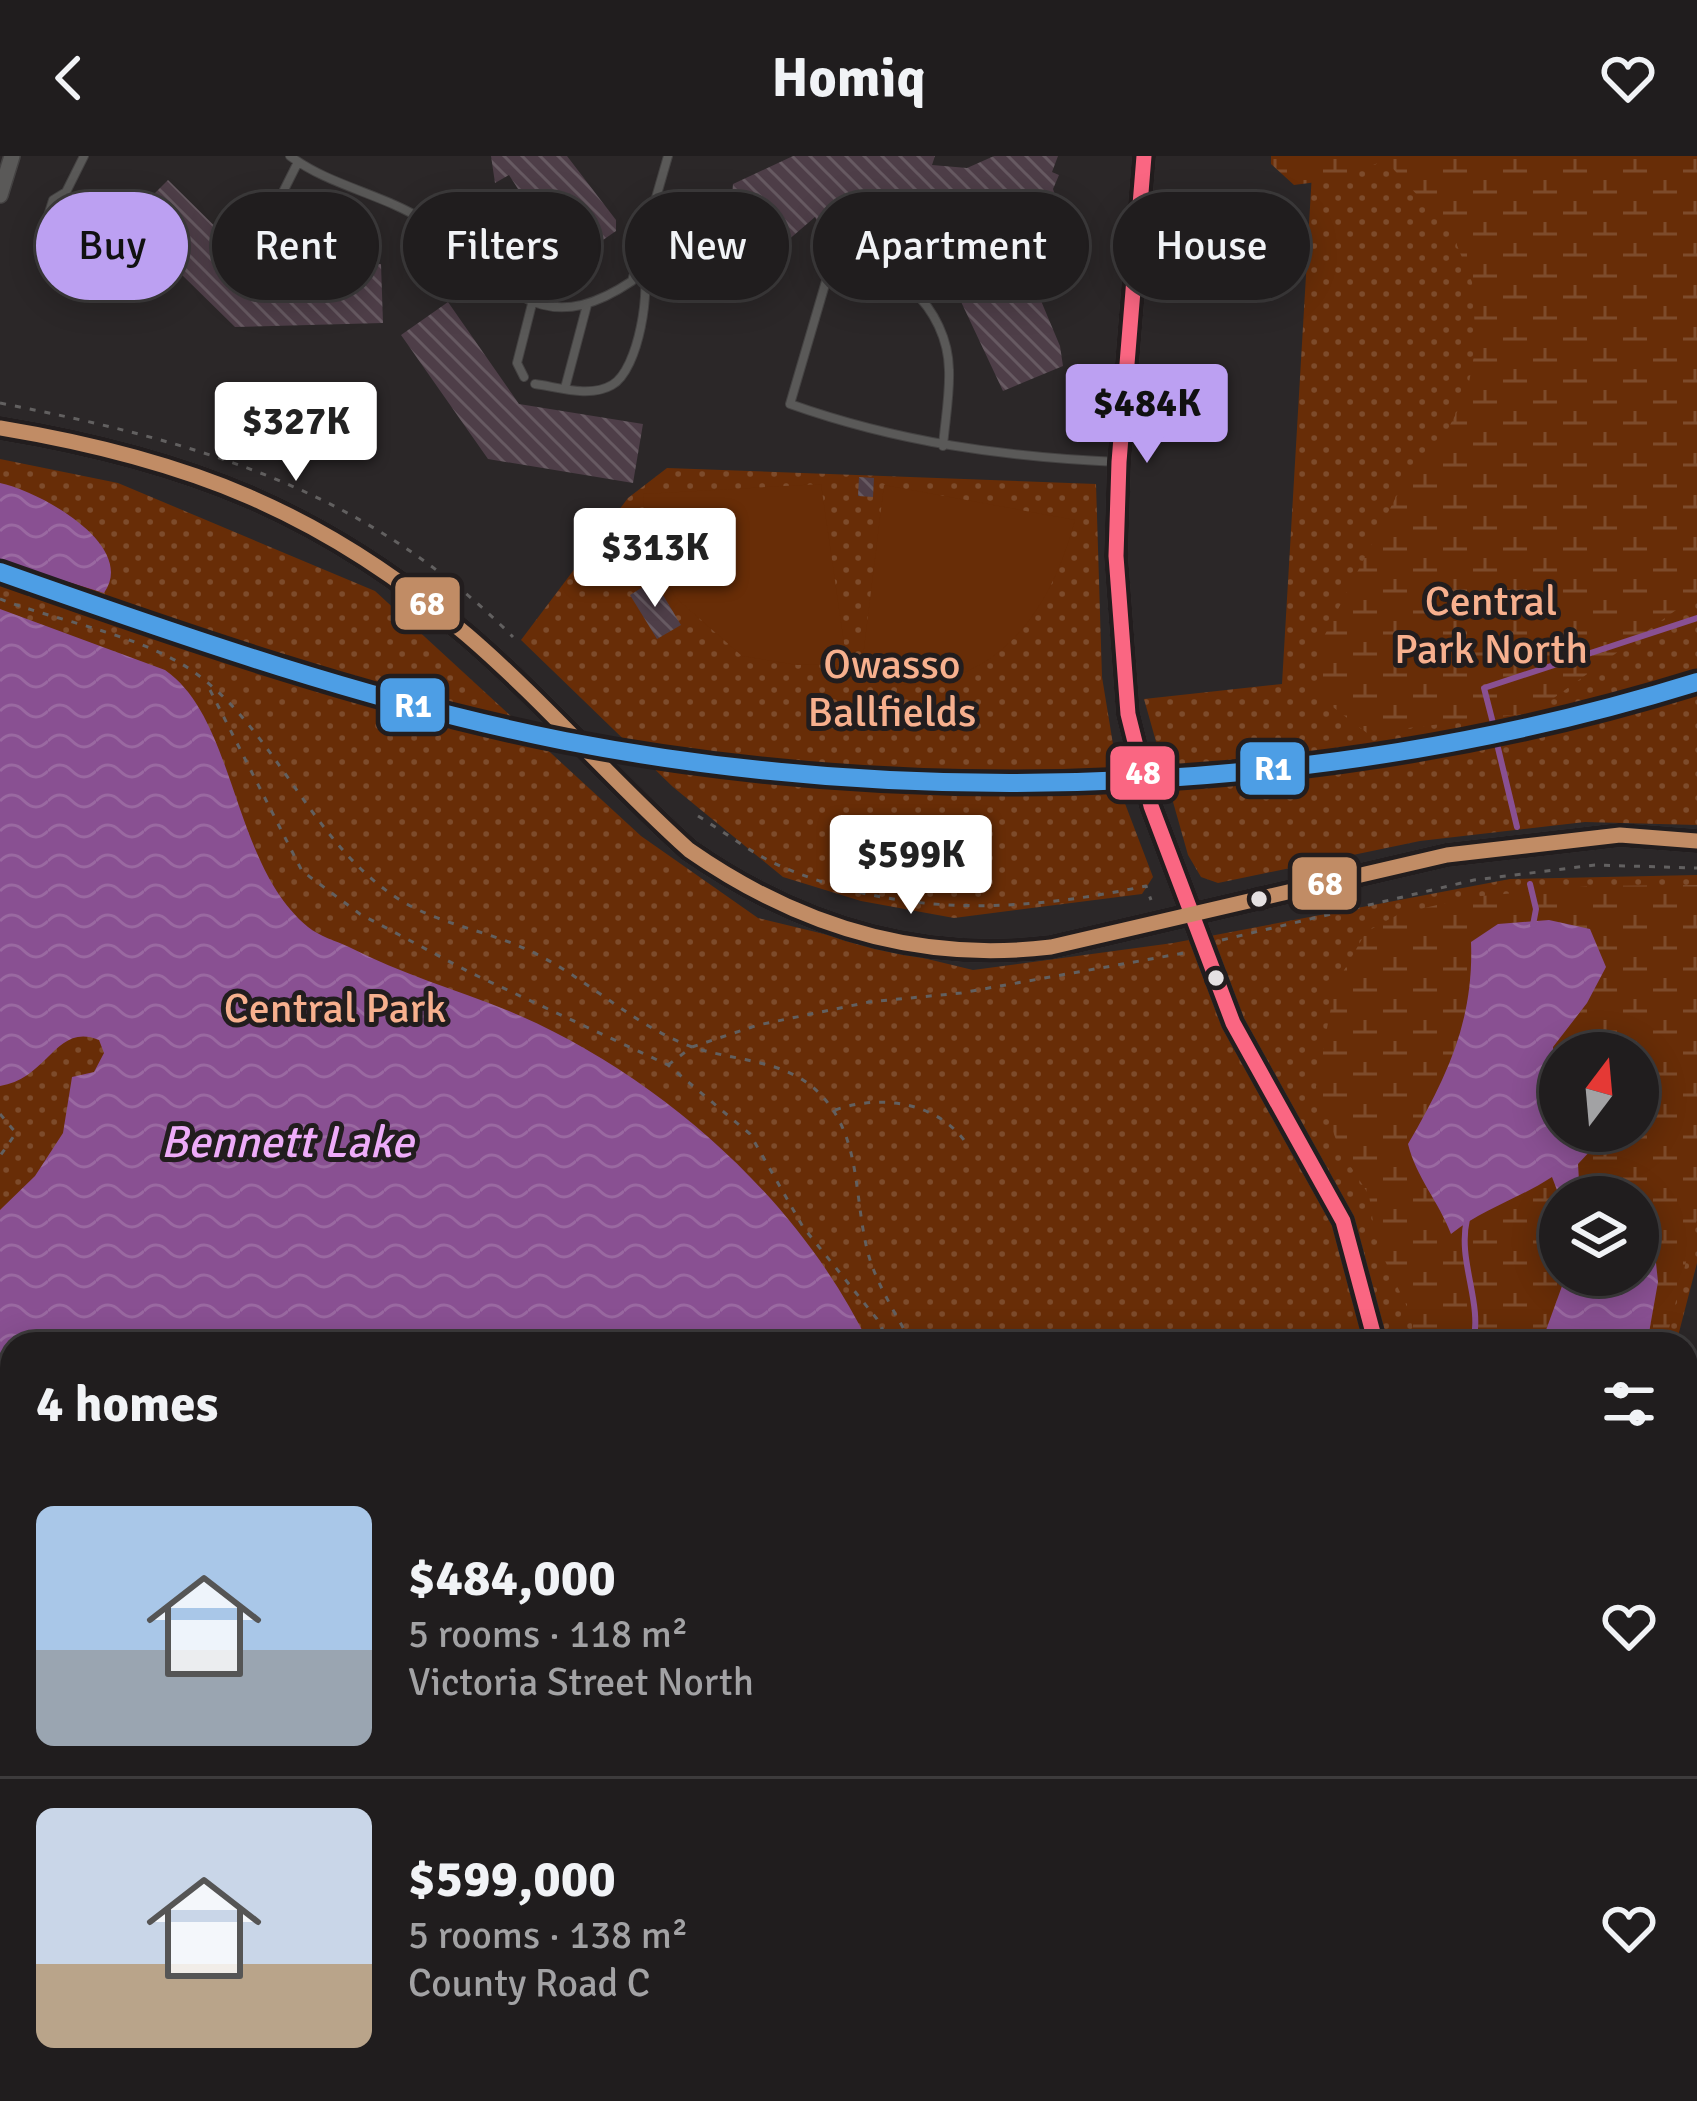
<!DOCTYPE html>
<meta charset="utf-8">
<style>
body{margin:0;font-family:Signika,sans-serif;background:#2d2a2b;color:#f1f3f6;height:100vh;display:flex;flex-direction:column;font-size:45px;white-space:nowrap}
*{box-sizing:border-box;margin:0}
p{font-size:39px;color:#a2a2a4}
.icon{flex:none;width:66px;height:66px;fill:none;stroke:currentColor;stroke-width:2;stroke-linecap:round;stroke-linejoin:round}
.map{position:relative;flex:1;overflow:hidden}
.side{position:absolute;left:0px;top:1176px;width:1698px;height:771px;display:flex;flex-direction:column;background:#201d1e;border-radius:36px 36px 0 0;box-shadow:0 6px 30px #0003,0 0 0 3px #3d3b3c}
.side>*{flex:none}
.hud{position:absolute;left:36px;top:36px;width:1626px;height:108px;display:flex;gap:24px}
.needle{width:78px;rotate:16deg}
.tools{position:absolute;left:1539px;top:876px;display:grid;gap:24px}
.tools a{display:grid;place-items:center;width:120px;height:120px;border-radius:50%;background:#201d1e;box-shadow:0 6px 30px #0003,0 0 0 3px #3d3b3c;font-size:60px}
.price{position:absolute;translate:-50% -102px;padding:0 27px;border-radius:12px;background:#fff;color:#222;font-size:39px;line-height:78px;filter:drop-shadow(0 3px 6px #0008)}
.price::after{content:'';position:absolute;left:50%;top:72px;width:36px;height:27px;margin-left:-18px;background:inherit;clip-path:polygon(0 0,100% 0,50% 100%)}
.price.selected{background:#bca0f2;color:#111}
ul{padding:0;list-style:none}
li{display:flex;align-items:center;gap:36px;height:300px;padding:0 36px}
li+li{border-top:3px solid #3d3b3c}
li span{display:grid;place-items:center;flex:none;width:336px;height:240px;border-radius:18px;color:#555}
li>.icon{margin-inline-start:auto}
span .icon{width:144px;height:144px;fill:#fffc;stroke-width:1}
li b{font-size:51px}
h2{display:flex;justify-content:space-between;align-items:center;height:144px;padding:0 36px;font-size:51px}
.pill{padding:0 42px;border-radius:54px;background:#201d1e;box-shadow:0 6px 30px #0003,0 0 0 3px #3d3b3c;font-size:42px;line-height:108px}
.pill.selected{background:#bca0f2;color:#111}
header{display:flex;justify-content:space-between;align-items:center;height:156px;padding:0 36px;background:#201d1e;font-size:54px;font-weight:800}
.map>svg:first-child{display:block}
.green{fill:url(#green-dots);fill-rule:evenodd}
.wetland{fill:url(#wetland-marsh)}
.pitch{fill:#682d07}
.water{fill:url(#water-waves)}
.lines{fill:none;stroke-linecap:round;stroke-linejoin:round}
.stream{stroke:#895092;stroke-width:6}
.building{fill:url(#building-back-hatch)}
.lane-casing{stroke:#444242;stroke-width:10}
.street-casing{stroke:#444242;stroke-width:18}
.secondary-casing{stroke:#444242;stroke-width:24}
.path{stroke:#626060;stroke-width:3;stroke-dasharray:6 9;stroke-linecap:butt}
.lane{stroke:#5a5958;stroke-width:8}
.street{stroke:#5a5958;stroke-width:15}
.secondary{stroke:#5c5a5a;stroke-width:21}
.bus-1-casing{stroke:#221d1e;stroke-width:24}
.bus-2-casing{stroke:#221d1e;stroke-width:24}
.bus-1{stroke:#fa6682;stroke-width:15}
.bus-2{stroke:#c18c65;stroke-width:15}
.rail-1-casing{stroke:#221d1e;stroke-width:27}
.rail-1{stroke:#4d9ee5;stroke-width:18}
.bus-dot{fill:#e5e1e2;stroke:#221d1e;stroke-width:4.5}
.labels{text-anchor:middle;dominant-baseline:central;stroke-width:10;stroke-linejoin:round;paint-order:stroke}
.park-label{font-size:42px;fill:#f7b08e;stroke:#221d1e}
.water-label{font-size:45px;font-style:italic;fill:#eeacf9;stroke:#221d1e}
.line-badge{stroke:#221d1e;stroke-width:4.5}
.badge-label{font-size:33px;text-anchor:middle;font-weight:bold;fill:#fff}
</style>
<header><svg class="icon" aria-label="back" viewBox="0 0 24 24"><path d="M15 5l-7 7 7 7"/></svg>Homiq<svg class="icon" aria-label="heart" viewBox="0 0 24 24"><path d="M12 20l-8-8c-3-5 5-10 8-4 3-6 11-1 8 4z"/></svg></header>
<div class="map">
<svg width="1697" height="1945" viewBox="0 0 1697 1945">
<defs>
<pattern id="green-dots" width="8" height="8" patternUnits="userSpaceOnUse" patternTransform="scale(3)"><rect width="8" height="8" fill="#682d07"/><path d="M2 2h.1M6 6h.1" fill="none" stroke="#7d4b2b" stroke-width="1.8" stroke-linecap="round"/></pattern>
<pattern id="wetland-marsh" width="20" height="14" patternUnits="userSpaceOnUse" patternTransform="scale(3)"><rect width="20" height="14" fill="#682d07"/><path d="M1 5h8M5 5V1M11 12h8M15 12V8" fill="none" stroke="#7d4b2b"/></pattern>
<pattern id="water-waves" width="16" height="10" patternUnits="userSpaceOnUse" patternTransform="scale(3)"><rect width="16" height="10" fill="#895092"/><path d="M0 5q4-4 8 0t8 0" fill="none" stroke="#9a69a1"/></pattern>
<pattern id="building-back-hatch" width="6" height="6" patternUnits="userSpaceOnUse" patternTransform="scale(3)"><rect width="6" height="6" fill="#4e3e48"/><path d="M-1 5l2 2M0 0l6 6M5-1l2 2" fill="none" stroke="#675a62"/></pattern>
</defs>
<rect width="100%" height="100%" fill="#2b2728"/>
<!-- green -->
<path class="green" d="M 1313,0 L 1697,0 L 1697,669 L 1585,666 L 1420,685 L 1218,727 L 1201,721 L 1188,699 L 1144,543 L 1282,528 Z
M 0,303 L 118,327 L 375,435 L 641,680 L 758,762 L 973,814 L 1173,787 L 1510,723 L 1697,719 L 1697,1107 L 1676,1188 L 12,1188 L 12,1581 L 0,1577 ZM 1560,897 L 1638,897 L 1638,975 L 1560,975 ZM 1560,1041 L 1638,1041 L 1638,1119 L 1560,1119 Z
M 667,312 L 1096,328 L 1102,521 L 1121,637 L 1153,721 L 1142,738 L 954,762 L 861,745 L 783,721 L 673,631 L 521,484 L 628,342 Z
M 1686,1665 L 1697,1678 L 1697,1945 L 480,1945 L 482,1935 L 1686,1935 Z"/>
<!-- wetland -->
<path class="wetland" d="M 1271,0 L 1697,0 L 1697,439 L 1533,557 L 1367,577 L 1321,542 L 1318,492 L 1396,341 L 1440,288 L 1467,237 L 1476,189 L 1472,126 L 1452,77 L 1385,4 L 1340,23 L 1294,29 L 1271,8 Z
M 1697,729 L 1697,1063 L 1665,1188 L 1647,1188 L 1658,1125 L 1653,1078 L 1638,1067 L 1638,1041 L 1576,1037 L 1578,1008 L 1605,975 L 1638,975 L 1638,897 L 1560,897 L 1560,933 L 1552,924 L 1553,890 L 1587,847 L 1549,764 L 1498,768 L 1472,786 C 1474,870 1440,931 1413,1009 L 1442,1053 C 1487,1054 1515,1045 1553,1020 L 1560,1042 L 1560,1119 L 1566,1119 L 1541,1188 L 1415,1188 L 1410,1157 L 1376,1086 L 1369,1039 L 1340,994 L 1316,931 L 1335,830 L 1366,776 L 1399,758 L 1471,741 L 1590,730 Z
M 1686,1688 L 1697,1703 L 1697,1879 L 1686,1876 Z"/>
<!-- pitch -->
<path class="pitch" d="M 821,328 L 847,508 L 797,509 L 742,500 L 676,442 L 646,388 L 643,338 Z
M 884,329 L 1075,364 C 1055,438 1016,508 935,526 C 913,532 883,526 860,525 Z
M 1686,1913 L 1697,1916 L 1697,1945 L 1590,1945 L 1592,1935 L 1686,1935 Z
M 1302,1935 L 1501,1935 L 1498,1945 L 1298,1945 Z"/>
<!-- water -->
<path class="water" d="M 0,327 C 39,335 138,389 104,437 L 0,405 Z
M 0,453 L 165,514 C 237,564 231,707 308,771 C 319,780 336,785 349,791 C 401,818 455,833 509,855 C 657,917 799,1042 869,1188 L 12,1188 L 12,1514 L 0,1507 L 0,1054 L 35,1020 L 63,977 L 72,921 L 94,916 L 104,897 L 99,884 C 56,866 49,922 0,930 Z
M 1549,764 L 1590,773 L 1606,811 L 1587,847 L 1553,891 L 1560,975 L 1606,978 L 1578,1008 L 1580,1041 L 1560,1042 L 1552,1021 C 1518,1043 1483,1053 1451,1078 C 1439,1046 1416,1021 1408,988 C 1447,921 1474,865 1471,786 L 1498,768 Z
M 1638,1067 L 1653,1078 L 1658,1126 L 1647,1188 L 1541,1188 L 1566,1119 L 1638,1119 Z
M 545,1935 L 853,1935 L 856,1945 L 542,1945 Z"/>
<g class="lines">
<!-- stream -->
<path class="stream" d="M 1493,567 L 1484,532 L 1697,462
M 1498,592 L 1517,671
M 1530,728 L 1536,753 L 1533,769
M 1467,1063 C 1457,1106 1483,1145 1473,1188
M 1686,1842 L 1697,1845"/>
</g>
<!-- building -->
<path class="building" d="M 491,0 L 567,0 L 616,64 L 616,75 L 567,109 L 509,19 L 495,27 Z
M 793,0 L 935,0 L 932,9 L 967,12 L 994,0 L 1058,0 L 1052,16 L 1059,19 L 1053,33 L 1056,42 L 1005,59 L 1060,190 L 1063,210 L 1003,235 L 924,67 L 894,56 L 898,47 L 837,49 L 841,58 L 818,67 L 815,61 L 772,98 L 780,101 L 763,133 L 716,114 L 720,93 L 715,91 L 736,54 L 731,52 L 733,28 Z
M 168,24 L 256,111 L 381,108 L 383,167 L 235,171 L 127,65 Z
M 448,146 L 519,248 L 643,268 L 633,327 L 488,303 L 401,179 Z
M 859,321 L 874,322 L 873,341 L 858,340 Z
M 654,424 L 681,469 L 657,483 L 630,439 Z"/>
<g class="lines">
<!-- lane casing -->
<g class="lane-casing">
<path id="lane" d="M 290,0 C 330,30 383,38 425,65 C 502,116 532,192 632,125 L 668,0
M 66,36 L 96,107 L 93,112 L 43,96 L 39,89 L 53,44 L 66,36 L 84,0
M 278,46 L 298,6
M 524,221 L 517,207 L 533,144
M 535,228 C 558,231 590,242 612,229 C 639,214 652,130 642,104
M 565,232 L 587,149
M 943,290 C 945,265 950,239 949,214 C 948,153 892,97 831,108 L 790,248 C 897,286 1004,301 1117,306"/>
</g>
<!-- street casing -->
<g class="street-casing">
<path id="street" d="M 0,39 L 12,0
M 0,1597 L 12,1600
M 123,1945 L 126,1935
M 435,1945 L 438,1935"/>
</g>
<!-- secondary casing -->
<g class="secondary-casing">
<path id="secondary" d="M 1144,0 L 1119,306 L 1116,400 L 1128,558 L 1151,650 L 1233,867 L 1343,1065 L 1376,1188
M 0,272 C 187,303 321,355 467,479 C 545,546 612,625 689,694 C 798,770 919,807 1051,791 L 1447,699 L 1620,679 L 1697,685
M 1213,1945 L 1216,1935"/>
</g>
<!-- path -->
<path class="path" d="M 0,247 C 198,286 366,333 513,481
M 0,443 C 58,465 126,476 180,507 C 270,560 305,680 394,740 C 435,768 483,773 528,794 C 585,820 632,869 692,891 C 733,905 786,903 819,937 C 865,983 852,1049 871,1107 C 881,1135 898,1162 912,1188
M 210,534 L 302,715 L 360,758 L 471,817 L 668,909 L 750,978 L 803,1071 L 877,1163 L 890,1188
M 698,660 C 726,677 755,700 785,712 C 904,762 1022,756 1146,730 L 1151,744
M 1222,784 L 1474,724 L 1595,709 L 1697,712
M 668,909 L 692,891 L 758,869 L 869,846 L 961,837 L 1184,797
M 835,954 C 880,938 935,946 964,984
M 0,958 L 16,977 L 0,1000
M 0,1544 L 12,1550
M 1686,1897 L 1697,1900
M 884,1935 L 885,1945
M 456,1945 L 458,1935
M 483,1945 L 485,1935
M 1277,1945 L 1280,1935"/>
<!-- lane -->
<use href="#lane" class="lane"/>
<!-- street -->
<use href="#street" class="street"/>
<!-- secondary -->
<use href="#secondary" class="secondary"/>
<!-- bus-1 casing -->
<g class="bus-1-casing">
<path id="bus-1" d="M 1144,0 L 1119,306 L 1116,400 L 1128,558 L 1151,650 L 1233,867 L 1343,1065 L 1376,1188"/>
</g>
<!-- bus-2 casing -->
<g class="bus-2-casing">
<path id="bus-2" d="M 0,272 C 187,303 321,355 467,479 C 545,546 612,625 689,694 C 798,770 919,807 1051,791 L 1447,699 L 1620,679 L 1697,685"/>
</g>
<!-- bus-1 -->
<use href="#bus-1" class="bus-1"/>
<!-- bus-2 -->
<use href="#bus-2" class="bus-2"/>
<!-- rail-1 casing -->
<g class="rail-1-casing">
<path id="rail-1" d="M 0,416 C 184,481 373,547 565,585 C 934,656 1339,637 1697,526"/>
</g>
<!-- rail-1 -->
<use href="#rail-1" class="rail-1"/>
</g>
<!-- markers -->
<g class="bus-dot">
<circle cx="1259" cy="743" r="10"/>
<circle cx="1216" cy="822" r="10"/>
</g>
<g class="labels">
<!-- park labels -->
<g class="park-label">
<text x="1491" y="445">Central<tspan x="1491" dy="48">Park North</tspan></text>
<text x="892" y="508">Owasso<tspan x="892" dy="48">Ballfields</tspan></text>
<text x="335" y="852">Central Park</text>
</g>
<!-- water labels -->
<g class="water-label">
<text x="287" y="986">Bennett Lake</text>
</g>
</g>
<g class="line-badge">
<rect x="393" y="419" width="69" height="57" rx="12" fill="#c18c65"/>
<rect x="378" y="520" width="69" height="58" rx="12" fill="#4d9ee5"/>
<rect x="1238" y="584" width="69" height="57" rx="12" fill="#4d9ee5"/>
<rect x="1108" y="588" width="69" height="58" rx="12" fill="#fa6682"/>
<rect x="1290" y="699" width="69" height="57" rx="12" fill="#c18c65"/>
</g>
<g class="badge-label">
<text x="427" y="459">68</text>
<text x="413" y="561">R1</text>
<text x="1273" y="624">R1</text>
<text x="1143" y="628">48</text>
<text x="1325" y="739">68</text>
</g>
</svg>
<div class="tools">
<a><svg class="needle" viewBox="-14 -14 28 28"><path d="M0-13l5 13h-10z" fill="#e53935"/><path d="M0 13l5-13h-10z" fill="#a2a2a4"/></svg></a>
<a><svg class="icon" aria-label="layers" viewBox="0 0 24 24"><path d="M12 4l9 5-9 5-9-5zM3 14l9 5 9-5"/></svg></a>
</div>
<b class="price selected" style="left:1147px;top:310px">$484K</b>
<b class="price" style="left:296px;top:328px">$327K</b>
<b class="price" style="left:655px;top:454px">$313K</b>
<b class="price" style="left:911px;top:761px">$599K</b>
<div class="hud">
<a class="pill selected">Buy</a>
<a class="pill">Rent</a>
<a class="pill">Filters</a>
<a class="pill">New</a>
<a class="pill">Apartment</a>
<a class="pill">House</a>
</div>
<section class="side">
<h2>4 homes<svg class="icon" aria-label="filters" viewBox="0 0 24 24"><path d="M4 7h16M4 17h16"/><circle cx="9" cy="7" r="2"/><circle cx="15" cy="17" r="2"/></svg></h2>
<ul>
<li><span style="background:linear-gradient(#a9c7e8 60%,#9aa5b1 0)"><svg class="icon" aria-label="home" viewBox="0 0 24 24"><path d="M3 11l9-7 9 7M6 9v11h12V9"/></svg></span><div><b>$484,000</b><p>5 rooms · 118 m²</p><p>Victoria Street North</p></div><svg class="icon" aria-label="heart" viewBox="0 0 24 24"><path d="M12 20l-8-8c-3-5 5-10 8-4 3-6 11-1 8 4z"/></svg></li>
<li><span style="background:linear-gradient(#c9d6e8 65%,#b9a48a 0)"><svg class="icon" aria-label="home" viewBox="0 0 24 24"><path d="M3 11l9-7 9 7M6 9v11h12V9"/></svg></span><div><b>$599,000</b><p>5 rooms · 138 m²</p><p>County Road C</p></div><svg class="icon" aria-label="heart" viewBox="0 0 24 24"><path d="M12 20l-8-8c-3-5 5-10 8-4 3-6 11-1 8 4z"/></svg></li>
</ul>
</section>
</div>
